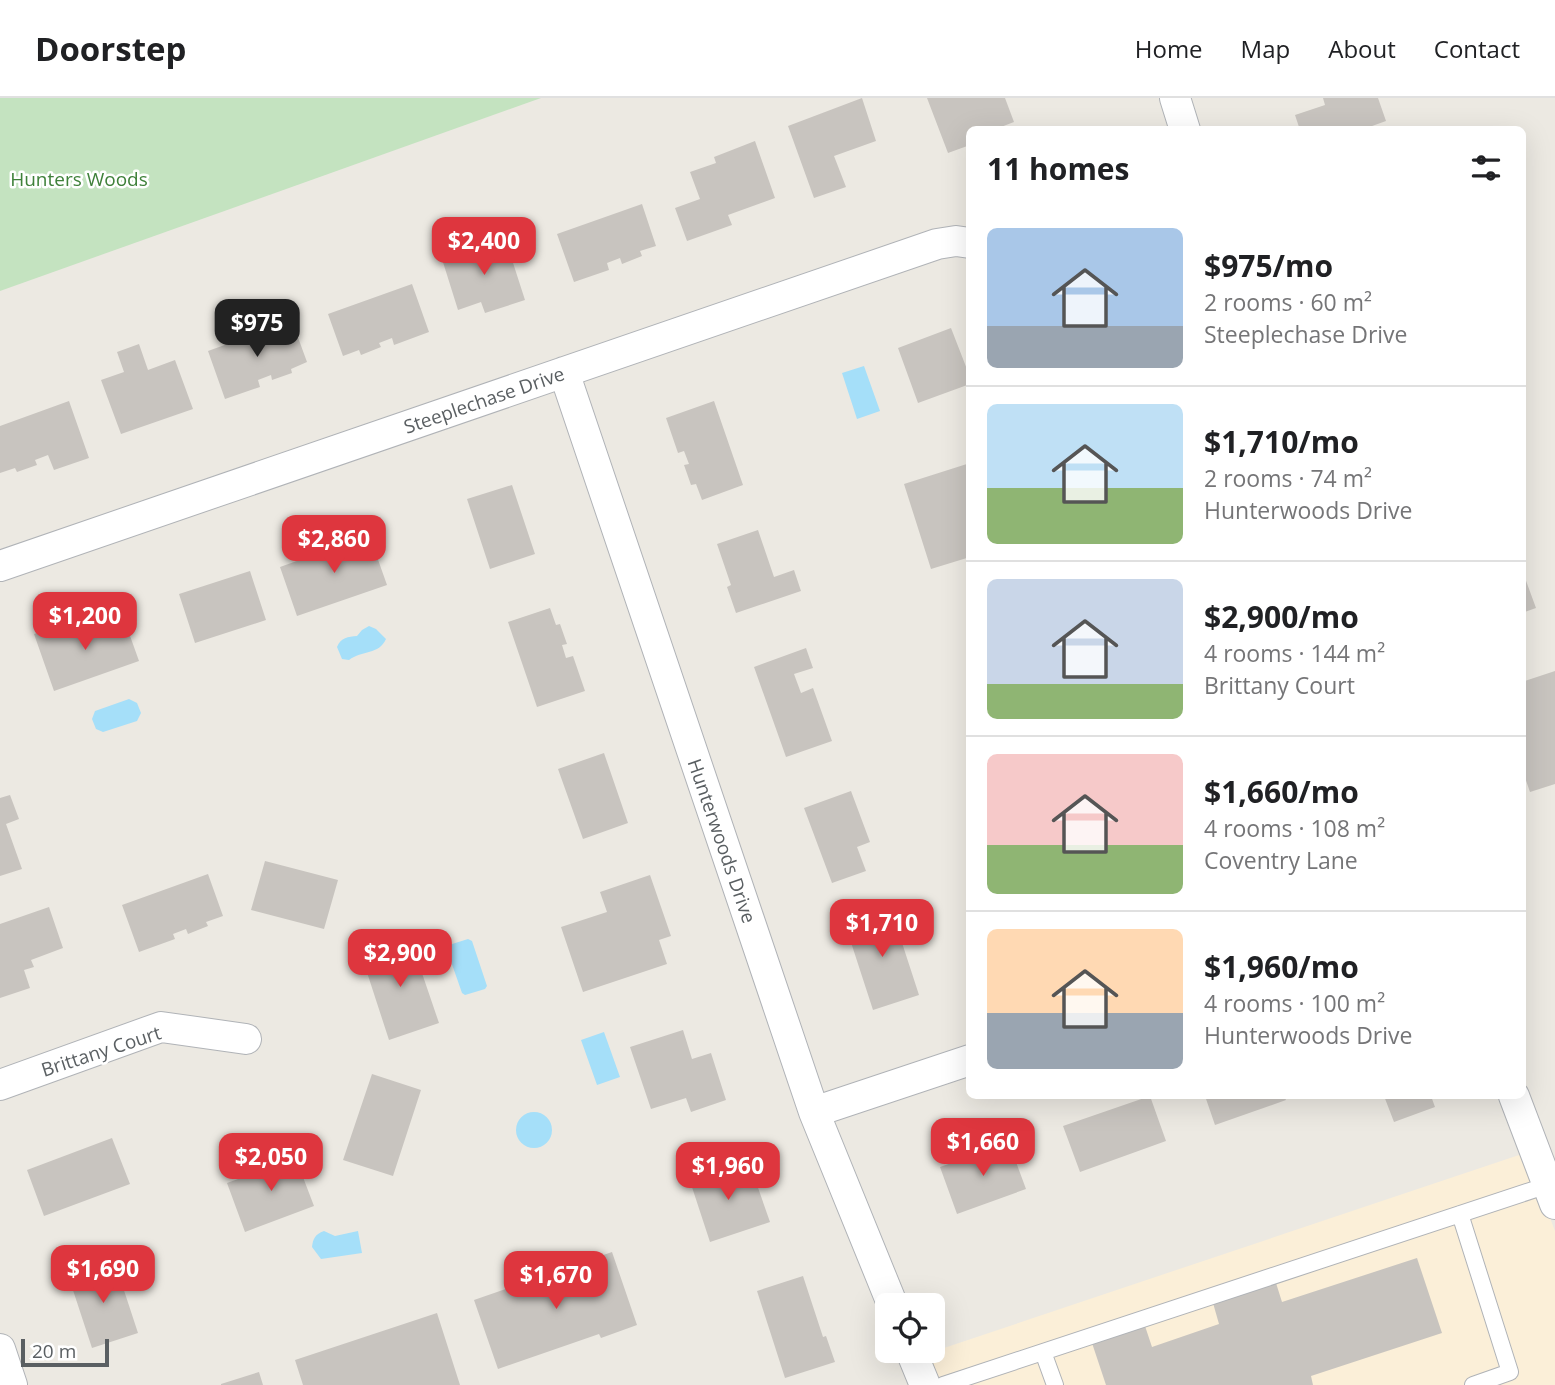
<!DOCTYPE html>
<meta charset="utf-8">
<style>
body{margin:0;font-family:"Open Sans",sans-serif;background:#f6f6f6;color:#202124;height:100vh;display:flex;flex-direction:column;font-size:26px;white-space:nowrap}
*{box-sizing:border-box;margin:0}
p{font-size:23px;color:#757577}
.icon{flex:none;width:38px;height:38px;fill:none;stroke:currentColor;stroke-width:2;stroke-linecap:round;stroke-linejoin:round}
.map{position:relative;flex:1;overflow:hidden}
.details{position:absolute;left:966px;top:28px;width:560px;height:973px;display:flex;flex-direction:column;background:#fff;border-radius:10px;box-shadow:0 7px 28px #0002}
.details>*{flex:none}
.buttons{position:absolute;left:875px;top:1195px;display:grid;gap:14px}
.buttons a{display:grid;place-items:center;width:70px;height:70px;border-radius:10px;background:#fff;box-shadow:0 7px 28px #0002;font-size:35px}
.scale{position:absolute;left:21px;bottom:18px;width:88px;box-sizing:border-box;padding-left:7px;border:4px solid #5a5f62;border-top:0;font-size:19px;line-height:24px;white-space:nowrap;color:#5a5f62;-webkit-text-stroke:5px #fff;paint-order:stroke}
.price{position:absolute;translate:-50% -60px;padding:0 16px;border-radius:14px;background:#de363e;color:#fff;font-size:23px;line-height:46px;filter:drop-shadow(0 2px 4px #0008)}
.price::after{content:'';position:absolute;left:50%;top:42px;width:21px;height:16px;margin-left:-10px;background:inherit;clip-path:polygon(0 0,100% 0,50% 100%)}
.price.active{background:#222;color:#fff}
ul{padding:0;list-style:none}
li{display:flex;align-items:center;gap:21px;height:175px;padding:0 21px}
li+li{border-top:2px solid #e0e0e0}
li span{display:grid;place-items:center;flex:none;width:196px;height:140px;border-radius:10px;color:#555}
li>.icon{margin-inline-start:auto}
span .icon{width:84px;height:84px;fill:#fffc;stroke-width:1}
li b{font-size:30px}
h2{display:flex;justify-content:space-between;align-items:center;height:84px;padding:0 21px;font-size:30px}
header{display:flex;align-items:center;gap:42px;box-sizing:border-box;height:98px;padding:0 35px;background:#fff;border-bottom:2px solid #e0e0e0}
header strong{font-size:33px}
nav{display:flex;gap:38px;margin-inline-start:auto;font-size:24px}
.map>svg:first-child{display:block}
.commercial{fill:#fbefd8}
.green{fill:#c4e3c0}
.water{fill:#a5dff9}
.building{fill:#c8c4bf}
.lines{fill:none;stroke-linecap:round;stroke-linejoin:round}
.lane-casing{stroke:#b0b3b7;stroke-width:18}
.street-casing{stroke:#b0b3b7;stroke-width:32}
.lane{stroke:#fff;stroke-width:16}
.street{stroke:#fff;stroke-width:30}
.labels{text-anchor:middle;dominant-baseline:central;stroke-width:5;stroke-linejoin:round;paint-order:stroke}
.park-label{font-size:19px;fill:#3f813a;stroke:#fff}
.street-label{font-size:19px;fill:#5a5f62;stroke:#fff}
</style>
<header>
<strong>Doorstep</strong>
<nav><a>Home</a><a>Map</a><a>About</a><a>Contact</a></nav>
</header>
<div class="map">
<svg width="1555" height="1287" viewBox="0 0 1555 1287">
<rect width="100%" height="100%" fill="#ece9e2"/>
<!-- commercial -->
<path class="commercial" d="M 1525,1055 L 1555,1133 L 1555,1287 L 936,1287 L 926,1256 Z"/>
<!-- green -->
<path class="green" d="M 0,0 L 541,0 L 0,193 Z"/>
<!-- water -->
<path class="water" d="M 864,268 L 880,313 L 857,321 L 842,275 Z
M 369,528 L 376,531 L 386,541 C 379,557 362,552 349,562 L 342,561 L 337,549 C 341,539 348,539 357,538 L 362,532 Z
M 129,601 L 137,605 L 141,615 L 137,623 L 103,634 L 96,631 L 92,621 L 95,613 Z
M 468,841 L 472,843 L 487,888 L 485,891 L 465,897 L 462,895 L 447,852 L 449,847 Z
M 604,934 L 620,979 L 597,987 L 581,942 Z
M516 1032a18 18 0 1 1 36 0a18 18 0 1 1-36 0Z
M 324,1133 L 335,1138 L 358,1133 L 362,1155 L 321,1161 L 312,1149 C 313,1141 315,1136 324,1133 Z"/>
<!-- building -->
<path class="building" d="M 862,0 L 876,43 L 834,58 L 846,89 L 814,100 L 788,28 Z
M 927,0 L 1005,0 L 1014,24 L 993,32 L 970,32 L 970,47 L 948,55 Z
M 1323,0 L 1378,0 L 1386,23 L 1361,32 L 1300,32 L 1295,17 L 1325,7 Z
M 755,43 L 775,100 L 728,117 L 732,127 L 687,143 L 675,110 L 700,101 L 690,74 L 716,65 L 714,59 Z
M 642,106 L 656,148 L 640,153 L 642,158 L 622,166 L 620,160 L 607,165 L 609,172 L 574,184 L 557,136 Z
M 505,140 L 525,202 L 485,215 L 481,204 L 458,212 L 442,161 Z
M 412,186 L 429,234 L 394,247 L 392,240 L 379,245 L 381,249 L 361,257 L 359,252 L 343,258 L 328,216 Z
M 292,223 L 307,264 L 291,271 L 292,275 L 272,282 L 271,277 L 258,282 L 260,289 L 225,301 L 208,253 Z
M 951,230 L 970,279 L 970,286 L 918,305 L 898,250 Z
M 139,246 L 148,272 L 175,262 L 193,311 L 121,336 L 101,282 L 124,274 L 117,254 Z
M 69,303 L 89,360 L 54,372 L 48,357 L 35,362 L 37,367 L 17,374 L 15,370 L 0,375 L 0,328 Z
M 714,303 L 743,387 L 702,402 L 696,386 L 691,387 L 684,367 L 689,366 L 684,353 L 678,355 L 666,320 Z
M 970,365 L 970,459 L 931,471 L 904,386 Z
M 512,387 L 535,456 L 490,471 L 467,401 Z
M 758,432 L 774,479 L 794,472 L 801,493 L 736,515 L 727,489 L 731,487 L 717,446 Z
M 351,437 L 353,444 L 370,439 L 387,487 L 297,518 L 280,469 L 336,449 L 333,443 Z
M 250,473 L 266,522 L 195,545 L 179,496 Z
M 1525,480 L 1536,510 L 1522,515 L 1522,481 Z
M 550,510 L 556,527 L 560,526 L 567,546 L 562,547 L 566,560 L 573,558 L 585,593 L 537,609 L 508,524 Z
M 124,521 L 139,563 L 54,593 L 34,536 L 69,524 L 74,539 L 87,534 L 86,530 L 106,523 L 107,527 Z
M 806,550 L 813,570 L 794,576 L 801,595 L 813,590 L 832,643 L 786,659 L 754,569 Z
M 1555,573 L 1555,686 L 1530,694 L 1522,671 L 1522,584 Z
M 604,655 L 628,725 L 583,741 L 558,671 Z
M 851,693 L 870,744 L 857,749 L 866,773 L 832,785 L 804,710 Z
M 10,697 L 19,721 L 6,726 L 22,771 L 0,778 L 0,700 Z
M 265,763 L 338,782 L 324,831 L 251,812 Z
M 208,776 L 223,818 L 206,824 L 208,828 L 188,836 L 186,831 L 173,836 L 175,841 L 139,854 L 122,807 Z
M 650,777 L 671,838 L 659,842 L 667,866 L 583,894 L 561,829 L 607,814 L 600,794 Z
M 49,809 L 63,850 L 31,862 L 34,869 L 24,872 L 30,890 L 0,900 L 0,826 Z
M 891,811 L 919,897 L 873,912 L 845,826 Z
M 410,840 L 439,925 L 389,942 L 361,856 Z
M 683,932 L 692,961 L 711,955 L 726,1002 L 691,1014 L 686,1000 L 651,1011 L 630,949 Z
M 372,976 L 421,992 L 393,1078 L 343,1062 Z
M 1150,998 L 1166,1043 L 1080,1074 L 1063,1028 Z
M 1205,998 L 1284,998 L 1286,1002 L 1215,1027 Z
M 1384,998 L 1431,998 L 1435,1009 L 1394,1024 Z
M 112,1040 L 130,1086 L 44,1118 L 27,1072 Z
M 1009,1045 L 1026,1091 L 957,1116 L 940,1069 Z
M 293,1053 L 314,1108 L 245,1134 L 227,1085 L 266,1071 L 263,1064 Z
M 737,1064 L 744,1088 L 756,1084 L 770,1124 L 710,1144 L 689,1080 Z
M 612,1154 L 637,1227 L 601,1240 L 599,1236 L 498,1271 L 474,1202 Z
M 1417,1160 L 1442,1235 L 1311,1278 L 1313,1287 L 1106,1287 L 1092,1245 L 1145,1228 L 1152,1249 L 1219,1226 L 1213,1205 L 1276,1185 L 1282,1204 Z
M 115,1165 L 138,1235 L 92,1250 L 69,1180 Z
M 803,1178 L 823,1239 L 826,1238 L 835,1264 L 785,1280 L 757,1193 Z
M 437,1215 L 460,1287 L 303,1287 L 295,1262 Z
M 259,1274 L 263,1287 L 221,1287 L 221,1286 Z"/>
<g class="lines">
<!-- lane casing -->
<g class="lane-casing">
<path id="lane" d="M 1460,1116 L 1510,1274 L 1473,1287
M 1043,1254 L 1055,1287
M 943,1287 L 1548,1087"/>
</g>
<!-- street casing -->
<g class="street-casing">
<path id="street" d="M 1175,0 L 1185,32
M 564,274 L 814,1014 L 893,1208
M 0,468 L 937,146 L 956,143 L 970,145
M 0,987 L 161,929 L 246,941
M 1514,998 L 1555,1106
M 814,1014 L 970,962
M 0,1251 L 12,1287
M 911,1253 L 925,1287"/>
</g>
<!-- lane -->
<use href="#lane" class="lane"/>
<!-- street -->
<use href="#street" class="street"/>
</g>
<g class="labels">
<!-- park labels -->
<g class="park-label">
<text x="79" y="81">Hunters Woods</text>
</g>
<!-- street labels -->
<g class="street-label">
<text transform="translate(484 302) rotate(-19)">Steeplechase Drive</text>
<text transform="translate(722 743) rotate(71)">Hunterwoods Drive</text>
<text transform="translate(101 953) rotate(-18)">Brittany Court</text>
</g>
</g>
</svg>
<div class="buttons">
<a><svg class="icon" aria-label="locate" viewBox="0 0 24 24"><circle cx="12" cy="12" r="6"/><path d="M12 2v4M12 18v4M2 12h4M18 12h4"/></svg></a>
</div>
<div class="scale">20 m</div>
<b class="price" style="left:484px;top:179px">$2,400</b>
<b class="price active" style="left:257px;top:261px">$975</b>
<b class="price" style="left:334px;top:477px">$2,860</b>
<b class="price" style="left:85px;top:554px">$1,200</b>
<b class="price" style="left:882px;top:861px">$1,710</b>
<b class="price" style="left:400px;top:891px">$2,900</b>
<b class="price" style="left:983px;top:1080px">$1,660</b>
<b class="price" style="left:271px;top:1095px">$2,050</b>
<b class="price" style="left:728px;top:1104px">$1,960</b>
<b class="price" style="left:103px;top:1207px">$1,690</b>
<b class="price" style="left:556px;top:1213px">$1,670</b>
<section class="details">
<h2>11 homes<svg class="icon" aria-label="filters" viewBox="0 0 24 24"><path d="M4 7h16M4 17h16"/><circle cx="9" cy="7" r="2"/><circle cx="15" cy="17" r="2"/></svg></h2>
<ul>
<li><span style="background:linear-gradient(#a9c7e8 70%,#9aa5b1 0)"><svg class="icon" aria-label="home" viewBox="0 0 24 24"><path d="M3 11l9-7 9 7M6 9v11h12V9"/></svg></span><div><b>$975/mo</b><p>2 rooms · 60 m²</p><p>Steeplechase Drive</p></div></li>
<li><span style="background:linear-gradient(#bfe0f5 60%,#8fb573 0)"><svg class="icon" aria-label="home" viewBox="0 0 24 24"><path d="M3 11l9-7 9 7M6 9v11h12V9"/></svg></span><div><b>$1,710/mo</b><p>2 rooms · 74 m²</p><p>Hunterwoods Drive</p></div></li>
<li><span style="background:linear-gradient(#c9d6e8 75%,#8fb573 0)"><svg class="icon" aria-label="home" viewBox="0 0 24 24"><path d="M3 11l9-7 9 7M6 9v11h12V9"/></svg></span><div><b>$2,900/mo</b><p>4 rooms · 144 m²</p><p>Brittany Court</p></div></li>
<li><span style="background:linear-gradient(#f6c9c9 65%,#8fb573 0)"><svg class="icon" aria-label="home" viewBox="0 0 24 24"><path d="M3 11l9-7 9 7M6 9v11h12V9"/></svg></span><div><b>$1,660/mo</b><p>4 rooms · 108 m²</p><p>Coventry Lane</p></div></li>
<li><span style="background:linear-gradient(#ffd9b3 60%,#9aa5b1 0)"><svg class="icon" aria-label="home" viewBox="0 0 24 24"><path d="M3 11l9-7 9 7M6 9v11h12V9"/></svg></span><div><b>$1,960/mo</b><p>4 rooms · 100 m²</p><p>Hunterwoods Drive</p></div></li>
</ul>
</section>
</div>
